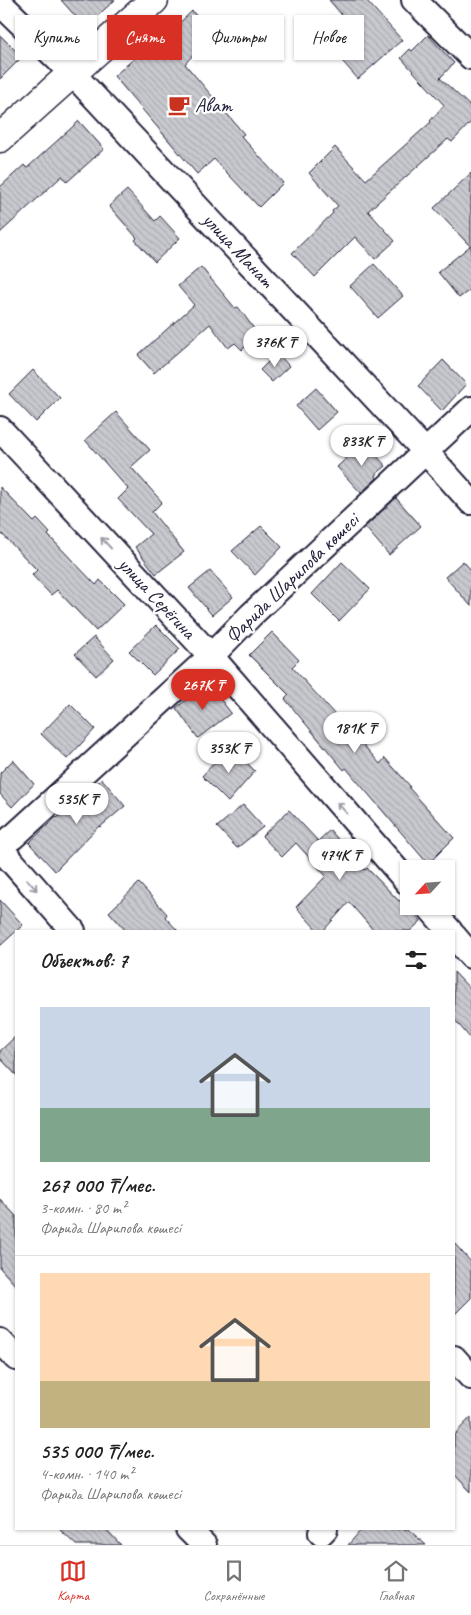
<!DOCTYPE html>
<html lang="ru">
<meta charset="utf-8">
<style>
body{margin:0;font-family:Caveat,sans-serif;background:#f2f2f2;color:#222;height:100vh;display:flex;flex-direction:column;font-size:19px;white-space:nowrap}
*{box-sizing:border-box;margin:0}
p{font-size:16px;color:#767676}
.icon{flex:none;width:28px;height:28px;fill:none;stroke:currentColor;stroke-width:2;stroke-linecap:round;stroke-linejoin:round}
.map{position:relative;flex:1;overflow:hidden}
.side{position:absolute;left:15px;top:930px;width:440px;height:600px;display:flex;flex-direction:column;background:#fff;border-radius:0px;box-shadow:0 1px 4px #0004}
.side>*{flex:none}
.top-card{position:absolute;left:15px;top:15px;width:441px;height:45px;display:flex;gap:10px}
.needle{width:32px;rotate:244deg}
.fabs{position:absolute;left:400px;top:860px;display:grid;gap:10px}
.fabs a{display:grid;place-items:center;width:55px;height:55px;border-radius:0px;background:#fff;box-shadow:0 1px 4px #0004;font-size:25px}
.price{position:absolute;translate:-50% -42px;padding:0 11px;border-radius:18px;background:#fff;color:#222;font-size:16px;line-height:32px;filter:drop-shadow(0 1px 2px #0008)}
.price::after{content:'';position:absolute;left:50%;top:30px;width:15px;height:11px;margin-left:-8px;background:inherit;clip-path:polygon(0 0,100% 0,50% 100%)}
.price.active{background:#d93025;color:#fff}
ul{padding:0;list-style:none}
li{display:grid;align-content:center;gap:10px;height:265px;padding:0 25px}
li+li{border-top:1px solid #e0e0e0}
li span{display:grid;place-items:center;height:155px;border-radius:0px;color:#555}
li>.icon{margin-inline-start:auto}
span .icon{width:90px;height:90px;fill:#fffc;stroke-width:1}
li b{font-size:21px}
h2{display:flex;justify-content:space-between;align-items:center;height:60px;padding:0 25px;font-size:21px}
.pill{padding:0 18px;border-radius:0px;background:#fff;box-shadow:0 1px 4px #0004;font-size:18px;line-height:45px}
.pill.active{background:#d93025;color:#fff}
.dock{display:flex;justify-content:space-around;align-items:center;height:70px;border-top:1px solid #e0e0e0;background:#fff;font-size:14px;color:#767676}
.dock a{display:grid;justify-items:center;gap:2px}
.dock .active{color:#d93025}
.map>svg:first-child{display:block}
.building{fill:url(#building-back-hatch);stroke:#22223b}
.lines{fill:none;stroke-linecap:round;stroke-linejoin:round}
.minor-casing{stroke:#22223b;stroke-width:28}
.major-casing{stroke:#22223b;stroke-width:31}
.minor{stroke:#fff;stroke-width:24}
.major{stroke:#fff;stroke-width:28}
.oneway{stroke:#9c9ca7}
.labels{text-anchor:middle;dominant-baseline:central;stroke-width:4.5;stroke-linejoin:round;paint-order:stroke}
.poi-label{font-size:20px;fill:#22223b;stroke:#fff;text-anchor:start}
.street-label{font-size:20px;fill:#22223b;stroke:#fff}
</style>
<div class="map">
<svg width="471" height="1545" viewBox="0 0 471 1545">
<defs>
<pattern id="building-back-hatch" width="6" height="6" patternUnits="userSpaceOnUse" patternTransform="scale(1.25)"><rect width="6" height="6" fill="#c8c8cf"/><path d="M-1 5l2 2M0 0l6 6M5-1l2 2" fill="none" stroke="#acacb3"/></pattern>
</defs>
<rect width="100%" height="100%" fill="#fff"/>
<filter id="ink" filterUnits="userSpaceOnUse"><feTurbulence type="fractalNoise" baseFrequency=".02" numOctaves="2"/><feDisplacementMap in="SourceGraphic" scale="10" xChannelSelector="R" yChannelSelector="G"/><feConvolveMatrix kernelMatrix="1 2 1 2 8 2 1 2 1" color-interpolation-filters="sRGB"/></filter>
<g filter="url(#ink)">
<!-- building -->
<path class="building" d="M 61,0 L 115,0 L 85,27 Z
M 329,0 L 366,0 L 402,40 L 358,79 L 336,54 L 358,34 Z
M 192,11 L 212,33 L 185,64 L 244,134 L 241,136 L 283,183 L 259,207 L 214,159 L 197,174 L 114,76 L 160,36 L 163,39 Z
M 0,35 L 22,57 L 0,79 Z
M 428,35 L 454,63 L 440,78 L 471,107 L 471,122 L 452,142 L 448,139 L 368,211 L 395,241 L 375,259 L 355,237 L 315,277 L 292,253 L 333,213 L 332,211 L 338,206 L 309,173 L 335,147 L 366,180 L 431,122 L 430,121 L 444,105 L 401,58 L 410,49 L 412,51 Z
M 79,121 L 104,149 L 67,182 L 62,176 L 0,233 L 0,187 L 24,165 L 27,168 Z
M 471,173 L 471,289 L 459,298 L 438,272 L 470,246 L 434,208 Z
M 127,190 L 155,221 L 160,216 L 180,238 L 155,262 L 135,240 L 137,238 L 109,206 Z
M 374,264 L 403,296 L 378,318 L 350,286 Z
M 201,267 L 235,308 L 238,307 L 258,334 L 242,350 L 235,343 L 228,348 L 210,324 L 154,373 L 138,355 L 194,305 L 178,286 Z
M 277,353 L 289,366 L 272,382 L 260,370 Z
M 443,360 L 466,384 L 442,411 L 418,386 Z
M 33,370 L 60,398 L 36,422 L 9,394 Z
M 316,388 L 337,412 L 317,430 L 296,406 Z
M 116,412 L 150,450 L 131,467 L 162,502 L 152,512 L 184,552 L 156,574 L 135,547 L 151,534 L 118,499 L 128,489 L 85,440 Z
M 364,442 L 386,466 L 375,475 L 377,478 L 361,493 L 337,467 Z
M 0,487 L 34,522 L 37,519 L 50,533 L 48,535 L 96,585 L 100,580 L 124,604 L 96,631 L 57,590 L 51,595 L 32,575 L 37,570 L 0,532 Z
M 396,498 L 421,526 L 389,555 L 365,527 Z
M 261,526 L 282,547 L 255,575 L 232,551 Z
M 463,561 L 471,570 L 471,606 L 445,577 Z
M 342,562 L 370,589 L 339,621 L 312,594 Z
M 210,571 L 233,597 L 212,615 L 189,588 Z
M 156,625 L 180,649 L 153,675 L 129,651 Z
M 272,632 L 299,660 L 292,667 L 345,726 L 346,725 L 380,764 L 385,758 L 410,786 L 409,788 L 454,838 L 428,864 L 346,768 L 344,770 L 285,699 L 289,695 L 249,655 Z
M 94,637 L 114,659 L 96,676 L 75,654 Z
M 208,683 L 231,713 L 198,738 L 176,708 Z
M 70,704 L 95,729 L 67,759 L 41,734 Z
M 230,746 L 255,771 L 228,802 L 202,776 Z
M 13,760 L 34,784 L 12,807 L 0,794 L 0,773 Z
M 102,779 L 125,806 L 100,827 L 99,826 L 55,871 L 29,843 L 56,817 L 57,818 Z
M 243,805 L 263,827 L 237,848 L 217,827 Z
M 289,810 L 318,841 L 330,830 L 365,870 L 367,868 L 399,901 L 402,899 L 421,921 L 410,931 L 374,931 L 349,902 L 323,931 L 318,931 L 296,907 L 326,876 L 296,843 L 282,857 L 262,836 Z
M 139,883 L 167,914 L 165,917 L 178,931 L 126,931 L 109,912 Z
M 0,900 L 23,925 L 0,946 Z
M 454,972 L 471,990 L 471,1039 L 454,1019 Z
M 16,1036 L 16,1075 L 0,1058 L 0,1051 Z
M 0,1199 L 16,1216 L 16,1286 L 0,1268 Z
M 454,1243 L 471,1262 L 471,1298 L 454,1315 Z
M 471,1417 L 471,1492 L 454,1474 L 454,1435 Z
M 59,1529 L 106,1529 L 121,1545 L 76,1545 Z
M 362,1529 L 408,1529 L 426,1545 L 348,1545 Z"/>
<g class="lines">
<!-- minor casing -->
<g class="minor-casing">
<path id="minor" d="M 414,0 L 471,57
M 0,3 L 72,73 L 425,451 L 471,502
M 0,429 L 211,656 L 409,884
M 0,846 L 14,836 L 211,656 L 251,615 L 471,409
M 0,848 L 73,931
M 428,906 L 450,931
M 454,936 L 471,956
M 0,1341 L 16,1358
M 454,1358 L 471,1377
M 188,1529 L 204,1545
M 321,1533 L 325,1529"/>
</g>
<!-- major casing -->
<g class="major-casing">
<path id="major" d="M 0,138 L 154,0"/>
</g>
<!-- minor -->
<use href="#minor" class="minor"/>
<!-- major -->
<use href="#major" class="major"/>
</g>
<!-- one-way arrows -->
<defs><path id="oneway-shaft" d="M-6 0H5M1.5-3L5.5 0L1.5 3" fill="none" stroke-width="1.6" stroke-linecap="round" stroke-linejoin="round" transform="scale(1.25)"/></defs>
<g class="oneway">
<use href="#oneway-shaft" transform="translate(106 543) rotate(-133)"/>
<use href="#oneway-shaft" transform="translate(342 808) rotate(-131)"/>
<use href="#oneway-shaft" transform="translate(32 885) rotate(49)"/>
</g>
</g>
<!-- icons -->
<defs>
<g id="cafe-bare" transform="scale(1.725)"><path d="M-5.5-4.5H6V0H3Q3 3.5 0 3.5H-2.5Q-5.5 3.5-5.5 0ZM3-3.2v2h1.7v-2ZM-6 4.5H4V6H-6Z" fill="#c8321e" stroke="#fff" stroke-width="2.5" paint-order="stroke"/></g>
</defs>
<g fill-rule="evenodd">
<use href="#cafe-bare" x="179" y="105"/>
</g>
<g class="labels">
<!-- poi labels -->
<g class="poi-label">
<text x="195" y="105">Ават</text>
</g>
<!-- street labels -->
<g class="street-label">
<text transform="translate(238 250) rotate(47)">улица Манат</text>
<text transform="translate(292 578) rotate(-44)">Фарида Шарипова көшесі</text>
<text transform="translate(157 598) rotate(47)">улица Серёгина</text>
</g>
</g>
</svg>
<div class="fabs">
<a><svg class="needle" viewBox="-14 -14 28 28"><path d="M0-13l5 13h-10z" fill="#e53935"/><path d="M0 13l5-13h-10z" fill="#767676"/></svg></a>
</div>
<b class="price" style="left:275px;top:368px">376K ₸</b>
<b class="price" style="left:362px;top:467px">833K ₸</b>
<b class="price active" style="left:203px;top:711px">267K ₸</b>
<b class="price" style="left:355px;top:754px">181K ₸</b>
<b class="price" style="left:229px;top:774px">353K ₸</b>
<b class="price" style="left:77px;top:825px">535K ₸</b>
<b class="price" style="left:340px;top:881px">474K ₸</b>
<div class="top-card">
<a class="pill">Купить</a>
<a class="pill active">Снять</a>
<a class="pill">Фильтры</a>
<a class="pill">Новое</a>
</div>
<section class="side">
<h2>Объектов: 7<svg class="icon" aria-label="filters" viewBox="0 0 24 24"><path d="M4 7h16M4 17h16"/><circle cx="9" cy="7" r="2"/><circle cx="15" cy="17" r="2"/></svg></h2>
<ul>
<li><span style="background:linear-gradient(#c9d6e8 65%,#7fa58c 0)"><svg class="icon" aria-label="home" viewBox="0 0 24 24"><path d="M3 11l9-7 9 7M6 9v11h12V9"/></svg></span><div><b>267 000 ₸/мес.</b><p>3-комн. · 80 m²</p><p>Фарида Шарипова көшесі</p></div></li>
<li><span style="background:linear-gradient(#ffd9b3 70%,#c2b280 0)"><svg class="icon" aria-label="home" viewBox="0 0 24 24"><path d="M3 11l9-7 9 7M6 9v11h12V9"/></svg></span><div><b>535 000 ₸/мес.</b><p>4-комн. · 140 m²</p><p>Фарида Шарипова көшесі</p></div></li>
</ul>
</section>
</div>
<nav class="dock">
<a class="active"><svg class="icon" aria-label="map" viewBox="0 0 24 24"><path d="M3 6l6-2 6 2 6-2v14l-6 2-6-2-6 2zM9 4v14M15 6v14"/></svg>Карта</a>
<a><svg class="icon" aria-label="saved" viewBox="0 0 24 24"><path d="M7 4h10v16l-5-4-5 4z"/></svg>Сохранённые</a>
<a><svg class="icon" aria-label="home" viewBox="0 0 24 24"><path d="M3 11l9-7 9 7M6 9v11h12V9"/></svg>Главная</a>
</nav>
